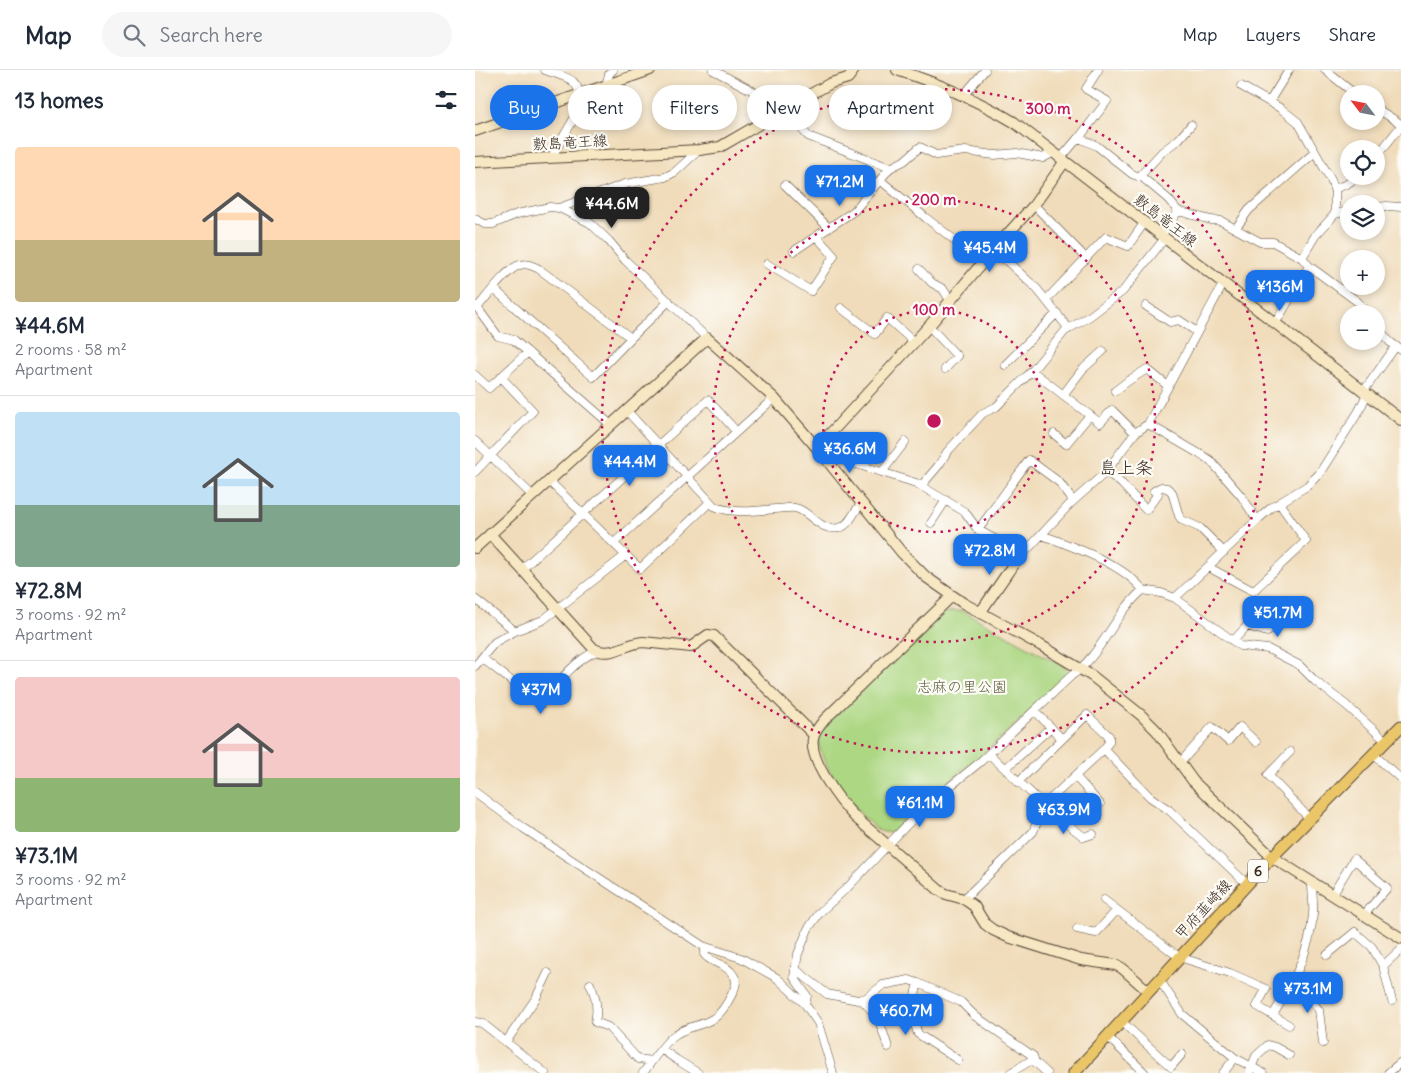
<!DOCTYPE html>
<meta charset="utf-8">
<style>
body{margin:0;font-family:Delius,"Klee One",sans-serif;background:#f6f6f7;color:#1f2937;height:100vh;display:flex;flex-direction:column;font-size:19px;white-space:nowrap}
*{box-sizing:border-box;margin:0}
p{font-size:16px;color:#747a83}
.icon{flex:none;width:28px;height:28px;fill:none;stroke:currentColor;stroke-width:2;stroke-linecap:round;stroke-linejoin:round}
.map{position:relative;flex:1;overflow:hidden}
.panel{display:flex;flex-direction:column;background:#fff;width:475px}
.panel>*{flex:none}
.hud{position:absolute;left:15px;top:15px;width:475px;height:45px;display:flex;gap:10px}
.needle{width:32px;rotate:302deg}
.controls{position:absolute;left:865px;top:15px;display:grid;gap:10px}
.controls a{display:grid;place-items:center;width:45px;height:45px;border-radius:50%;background:#fff;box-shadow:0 2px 8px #0003;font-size:25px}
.price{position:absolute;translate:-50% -42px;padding:0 11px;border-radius:10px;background:#1a73e8;color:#fff;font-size:16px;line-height:32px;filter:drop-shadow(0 1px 2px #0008)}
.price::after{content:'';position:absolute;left:50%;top:30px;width:15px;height:11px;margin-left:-8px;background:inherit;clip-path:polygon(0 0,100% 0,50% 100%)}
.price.current{background:#222;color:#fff}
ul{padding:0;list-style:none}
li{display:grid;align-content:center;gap:10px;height:265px;padding:0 15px}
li+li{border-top:1px solid #e0e1e3}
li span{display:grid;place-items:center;height:155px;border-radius:5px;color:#555}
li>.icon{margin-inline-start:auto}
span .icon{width:90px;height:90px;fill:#fffc;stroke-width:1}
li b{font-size:21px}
h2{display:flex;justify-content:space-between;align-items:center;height:60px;padding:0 15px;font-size:21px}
.tag{padding:0 18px;border-radius:22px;background:#fff;box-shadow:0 2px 8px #0003;font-size:18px;line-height:45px}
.tag.current{background:#1a73e8;color:#fff}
header{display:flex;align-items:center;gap:30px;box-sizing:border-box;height:70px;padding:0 25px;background:#fff;border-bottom:1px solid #e0e1e3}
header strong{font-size:24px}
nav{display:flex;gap:28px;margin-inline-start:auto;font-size:18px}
.search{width:350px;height:45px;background:#f6f6f7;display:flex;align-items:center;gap:12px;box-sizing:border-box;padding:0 18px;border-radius:28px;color:#747a83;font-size:19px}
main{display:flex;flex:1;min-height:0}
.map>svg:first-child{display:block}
.green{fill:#add783;stroke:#748050}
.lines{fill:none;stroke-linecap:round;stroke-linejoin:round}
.street-casing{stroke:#564535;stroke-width:9}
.secondary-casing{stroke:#564535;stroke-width:12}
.primary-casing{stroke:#564535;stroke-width:13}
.street{stroke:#fff;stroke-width:8}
.secondary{stroke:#f7e8c3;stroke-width:10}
.primary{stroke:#ebc669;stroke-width:11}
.ring{fill:none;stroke:#c2185b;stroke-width:2.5;stroke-dasharray:2.5 5}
.labels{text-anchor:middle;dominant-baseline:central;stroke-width:4.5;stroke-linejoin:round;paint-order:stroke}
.shield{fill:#fdfcf7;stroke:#75695f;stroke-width:1}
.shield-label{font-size:14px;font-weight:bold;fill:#3b2a1e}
.street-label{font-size:15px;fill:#3b2a1e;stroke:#fdfcf7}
.park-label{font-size:15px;fill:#5d5e3c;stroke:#fdfcf7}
.quarter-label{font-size:18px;fill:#3b2a1e;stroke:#fdfcf7}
.centre{fill:#c2185b;stroke:#fdfcf7;stroke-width:2.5}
.ring-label{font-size:15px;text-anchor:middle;font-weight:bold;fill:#c2185b;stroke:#fdfcf7;stroke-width:4.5;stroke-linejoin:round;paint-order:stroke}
</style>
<header>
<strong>Map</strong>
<div class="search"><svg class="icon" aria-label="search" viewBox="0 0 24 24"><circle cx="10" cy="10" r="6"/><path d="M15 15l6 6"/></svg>Search here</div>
<nav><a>Map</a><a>Layers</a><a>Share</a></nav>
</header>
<main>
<section class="panel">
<h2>13 homes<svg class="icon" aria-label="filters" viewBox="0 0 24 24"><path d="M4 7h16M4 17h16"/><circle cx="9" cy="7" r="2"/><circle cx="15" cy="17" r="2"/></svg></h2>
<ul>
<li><span style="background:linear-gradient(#ffd9b3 60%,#c2b280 0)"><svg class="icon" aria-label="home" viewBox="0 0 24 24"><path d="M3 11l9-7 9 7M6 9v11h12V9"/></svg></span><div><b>¥44.6M</b><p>2 rooms · 58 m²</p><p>Apartment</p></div></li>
<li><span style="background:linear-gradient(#bfe0f5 60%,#7fa58c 0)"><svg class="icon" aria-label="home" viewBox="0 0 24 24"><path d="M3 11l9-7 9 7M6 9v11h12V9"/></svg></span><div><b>¥72.8M</b><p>3 rooms · 92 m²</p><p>Apartment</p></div></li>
<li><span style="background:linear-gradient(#f6c9c9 65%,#8fb573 0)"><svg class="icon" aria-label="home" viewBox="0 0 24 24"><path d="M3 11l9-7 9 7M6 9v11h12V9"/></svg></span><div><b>¥73.1M</b><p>3 rooms · 92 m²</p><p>Apartment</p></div></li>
</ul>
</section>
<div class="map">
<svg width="926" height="1003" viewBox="0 0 926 1003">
<rect width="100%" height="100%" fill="#fdfcf7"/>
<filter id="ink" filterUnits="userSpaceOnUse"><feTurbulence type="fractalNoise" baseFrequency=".02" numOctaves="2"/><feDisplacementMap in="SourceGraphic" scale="10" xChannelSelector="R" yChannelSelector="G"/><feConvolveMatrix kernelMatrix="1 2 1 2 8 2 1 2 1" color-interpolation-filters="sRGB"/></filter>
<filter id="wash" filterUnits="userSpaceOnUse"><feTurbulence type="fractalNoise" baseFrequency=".0096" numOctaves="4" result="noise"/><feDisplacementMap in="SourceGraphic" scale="20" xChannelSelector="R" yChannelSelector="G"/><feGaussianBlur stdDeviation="1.12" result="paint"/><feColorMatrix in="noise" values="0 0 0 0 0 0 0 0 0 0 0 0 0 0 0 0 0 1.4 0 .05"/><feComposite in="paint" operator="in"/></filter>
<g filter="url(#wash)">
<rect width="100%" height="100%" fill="#f0dcba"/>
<!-- green -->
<path class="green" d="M 477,541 L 487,541 L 504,550 L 591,598 L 592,603 L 563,634 L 505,686 L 434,744 L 417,763 C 413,763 409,762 405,761 C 388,753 340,688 344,670 C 345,662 351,656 356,650 L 461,551 L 470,543 Z"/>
</g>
<g filter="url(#ink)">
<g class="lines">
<!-- street casing -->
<g class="street-casing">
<path id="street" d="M 70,0 C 95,9 101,6 108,33 L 76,88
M 238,0 L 278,21 L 286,27 L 293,35 L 324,56 L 333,66 L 415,98 L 429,91 L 445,77 L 461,85 L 490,81 L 519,85 L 542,83 L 568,88 L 579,82
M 850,0 L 880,24
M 131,16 L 134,4 L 138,0
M 766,16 L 805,38 L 823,52 L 856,110 L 860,122 L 860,144
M 488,26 L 510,0
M 794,32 L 814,0
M 901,38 L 926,54
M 604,68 L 622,76 L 657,104 L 668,108 L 693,129 L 703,141 L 736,150 L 746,151 L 785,172 L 798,172 L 827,188 L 834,196 L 883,232 L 894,244
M 901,87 L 926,56
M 586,88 L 603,68 L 604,68 L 632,31 L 611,19 L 623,0
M 664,107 L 687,82 L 704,69 L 716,55
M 405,110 L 451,148 L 508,192
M 310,115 L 354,158
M 859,119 L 872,114 L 883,106
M 559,135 L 606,183 L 610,190
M 901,137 L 912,136 L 926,137
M 84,138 L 150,114 L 190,107 L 200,102 L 224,80
M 0,149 L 10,154 L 18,154 L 42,144 L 75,137 L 84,138 L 115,153 L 134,171 L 150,190 L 232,268
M 761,158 L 774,140 L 840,82
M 686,166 L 703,141
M 519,179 L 562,219 L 594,259
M 319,181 L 379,141 L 415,98
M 827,188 L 840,166 L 860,144 L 874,141
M 292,194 L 336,221 L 359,186 L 341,166
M 444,199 L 457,213 L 468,219 L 475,230
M 19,219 L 118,307 L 156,268
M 571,230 L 631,167 L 653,176 L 669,153
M 1,236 L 23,266 L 39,270 L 136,355
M 671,236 L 695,252 L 704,250 L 722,262
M 2,238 C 11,228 32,198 45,195 C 52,193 58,196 64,199 L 156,268 L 194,231
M 366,238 L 400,264 L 412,248 L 440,273
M 800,254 L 834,196
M 454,256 L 482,286 L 470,299
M 901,256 L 915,272 L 926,280
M 530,295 L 582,243
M 557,301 L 625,353 L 637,340 L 660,363
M 0,305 L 14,318 L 53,282
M 640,321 L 653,311 L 672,299 L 693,316
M 888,322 L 921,276
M 588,325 L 607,300 L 628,281
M 152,341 L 239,436 C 256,444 281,441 300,439 C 306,439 314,437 320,438 C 334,440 344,462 364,458 C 375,456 379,440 387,433
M 673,354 L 735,390 L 767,427 L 782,450
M 579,364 L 591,374 L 615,345
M 0,371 L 58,426
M 349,386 L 381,394 L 441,413 L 490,442 L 503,460 L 546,483 L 553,479 L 595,434 L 630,403 L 660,363 L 673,354 L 748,214
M 631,401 L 647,414 L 671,440 L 683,424 L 679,421 L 686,417 L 692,418 L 697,422 L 704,446 L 707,450 L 725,458 L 749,482
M 0,402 L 58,341 L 26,307
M 407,402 L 430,372
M 74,411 L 165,499 L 235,432
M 446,416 L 464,395 L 472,382 L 508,343 L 521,337 L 557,301 L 590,261 L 615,246 L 648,221 L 690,168
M 456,453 L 471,430
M 503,460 L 554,390 L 584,412 L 598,431
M 567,465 C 598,477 647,493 668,520
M 139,473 L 299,328
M 733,497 L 778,521 L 831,471 L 804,433
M 47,499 L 233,330 L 261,361
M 700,528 L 782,450 L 796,438 L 832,416 L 844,404 L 884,341 L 892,324
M 0,529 L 40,561
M 758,571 L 772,556 L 792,562 L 813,550 L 832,535
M 7,588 L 66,634 C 81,615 99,590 122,581
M 0,596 L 20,572 L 40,561 L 68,550 L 151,485
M 560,641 L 587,669
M 629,679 L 675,727 L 694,740 L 772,814
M 815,682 L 793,705 L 834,748
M 514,684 L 569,735
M 898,684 L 926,709
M 705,693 L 737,657 L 753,671 L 765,657 L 781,672
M 530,699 L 576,657
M 600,706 L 625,734
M 0,722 L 48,758 L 228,876 L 266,888 L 302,908 L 330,934 L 343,953 L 358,1003
M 572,732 L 586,749 L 609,767 L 618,764
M 857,825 L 879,789 L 912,818 L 889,845
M 489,829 L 558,762 L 569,735 L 629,679 L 634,672 L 634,666 L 612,645 L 543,712
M 629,830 L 704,887 L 755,903 L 791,919 L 782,936 L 814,955
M 602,859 L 621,863 L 642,840
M 852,885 L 880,862 L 897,877 L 908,896
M 320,899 L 352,924 L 383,930 L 391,928 L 408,915 L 434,910 L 443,913 L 486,932 L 500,946 L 558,986 L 560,992
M 684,909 L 707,944 L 760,988 L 788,1003
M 443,913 L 439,929 L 443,935 L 438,949 L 443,964 L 483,990
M 115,914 C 121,926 123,939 120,952 L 133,957 L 163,989 L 177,991
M 817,915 L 832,926 L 844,940 L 848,973
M 386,929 L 403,947 L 413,977
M 917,931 L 908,896 L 926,879
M 330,934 L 332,926 L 319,907 L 323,884 L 333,859 L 345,842 L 373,817 L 447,739 L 504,693 L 596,606 C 627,585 639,544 668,520 L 686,523 L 700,528 L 765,576 L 793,579 L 824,595 L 840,611 L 871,635 L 911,671
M 798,945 C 817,914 835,883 838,844 C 839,834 837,823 837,813
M 646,951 L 696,997 L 707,984
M 0,952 L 7,953 L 70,1003
M 632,966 L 670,1003
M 31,972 L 61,928 L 73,903
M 186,979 L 202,990 L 223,1003
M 168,1003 C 177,991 186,977 197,967 C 209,956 226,957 239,948 C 247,943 253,932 257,924 C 260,918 263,911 259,906 C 251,892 235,894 229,884 L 231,877
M 535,1003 L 555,991 L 560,992 L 572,1003
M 748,1003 L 760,988
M 774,1003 L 781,986 L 793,975 L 800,977 L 814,985
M 913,1003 L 926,992"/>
</g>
<!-- secondary casing -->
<g class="secondary-casing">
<path id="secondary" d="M 422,0 C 462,13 502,30 539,52 L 926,350
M 0,61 L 175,0
M 0,92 L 224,80 L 245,77 L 336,24 L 356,13 L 373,8 L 379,0
M 342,378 L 454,256 L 519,179 L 559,135 L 590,91
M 15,464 L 119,579 C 136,588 151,573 168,572 L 216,577 L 233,565 L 239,566 L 339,665
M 0,478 L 232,268 L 299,328 L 342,378 L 427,483 L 451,507 L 488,533 L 565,575 L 617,606 L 666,645 L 682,661 L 718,711 L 797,787 L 926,868
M 477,526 L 350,649 C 345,655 339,662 338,669 C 334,690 365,732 380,747 L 464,820 L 471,824 L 489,829 L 499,836 L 510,854 L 518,860 L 533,867 L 606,890 L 641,895 L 647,898 L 673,921
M 505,543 L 546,483"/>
</g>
<!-- primary casing -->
<g class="primary-casing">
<path id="primary" d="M 599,1003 L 797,787 L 926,656"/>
</g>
<!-- street -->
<use href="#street" class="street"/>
<!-- secondary -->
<use href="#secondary" class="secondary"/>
<!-- primary -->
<use href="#primary" class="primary"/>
</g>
</g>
<!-- distance rings -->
<g class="ring">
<circle cx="459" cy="351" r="111"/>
<circle cx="459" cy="351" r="221"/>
<circle cx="459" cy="351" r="332"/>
</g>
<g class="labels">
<!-- shield labels -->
<rect class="shield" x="773" y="789.5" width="20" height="23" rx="4"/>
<g class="shield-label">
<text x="783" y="801">6</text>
</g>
<!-- street labels -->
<g class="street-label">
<text transform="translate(95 72) rotate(-3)">敷島竜王線</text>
<text transform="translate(691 150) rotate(38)">敷島竜王線</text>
<text transform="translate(728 839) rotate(-47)">甲府韮崎線</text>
</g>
<!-- park labels -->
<g class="park-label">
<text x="487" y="616">志麻の里公園</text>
</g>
<!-- quarter labels -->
<g class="quarter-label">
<text x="651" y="397">島上条</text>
</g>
</g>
<circle cx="459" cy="351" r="8" class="centre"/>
<g class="ring-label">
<text x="573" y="44">300 m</text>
<text x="459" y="135">200 m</text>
<text x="459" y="245">100 m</text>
</g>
</svg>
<div class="controls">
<a><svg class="needle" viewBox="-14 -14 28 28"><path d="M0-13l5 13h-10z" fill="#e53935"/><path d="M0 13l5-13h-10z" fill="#747a83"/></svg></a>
<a><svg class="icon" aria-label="locate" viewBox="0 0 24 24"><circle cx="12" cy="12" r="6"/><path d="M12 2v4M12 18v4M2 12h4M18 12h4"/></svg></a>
<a><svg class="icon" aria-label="layers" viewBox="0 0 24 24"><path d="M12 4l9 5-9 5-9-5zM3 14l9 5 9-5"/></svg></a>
<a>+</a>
<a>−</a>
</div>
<b class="price" style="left:365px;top:137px">¥71.2M</b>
<b class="price current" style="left:137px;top:159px">¥44.6M</b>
<b class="price" style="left:515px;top:203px">¥45.4M</b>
<b class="price" style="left:805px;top:242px">¥136M</b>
<b class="price" style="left:375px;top:404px">¥36.6M</b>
<b class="price" style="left:155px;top:417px">¥44.4M</b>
<b class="price" style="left:515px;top:506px">¥72.8M</b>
<b class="price" style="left:803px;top:568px">¥51.7M</b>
<b class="price" style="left:66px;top:645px">¥37M</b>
<b class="price" style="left:445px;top:758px">¥61.1M</b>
<b class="price" style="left:589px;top:765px">¥63.9M</b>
<b class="price" style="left:833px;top:944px">¥73.1M</b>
<b class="price" style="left:431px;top:966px">¥60.7M</b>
<div class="hud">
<a class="tag current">Buy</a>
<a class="tag">Rent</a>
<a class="tag">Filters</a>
<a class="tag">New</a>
<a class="tag">Apartment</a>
</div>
</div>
</main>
